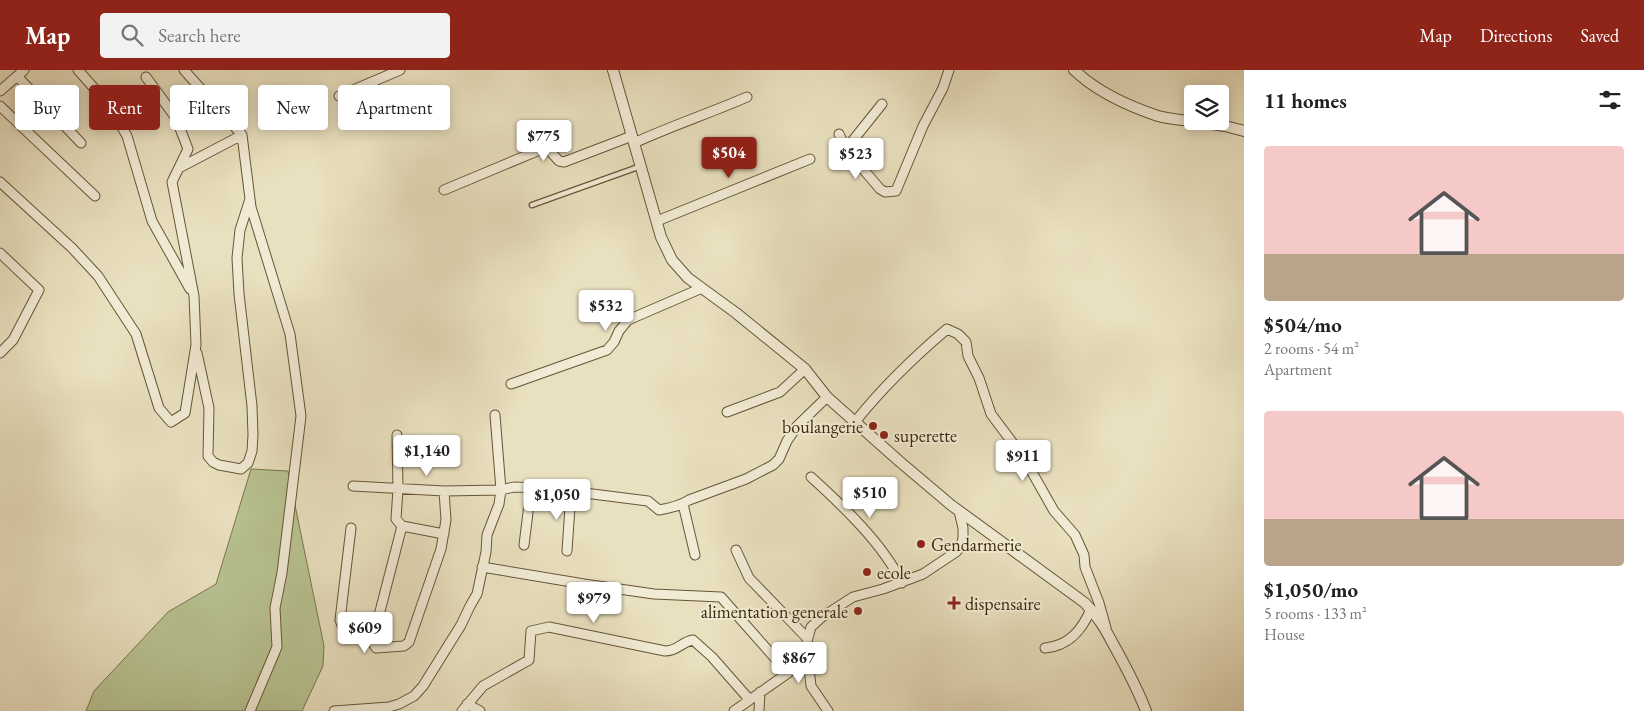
<!DOCTYPE html>
<meta charset="utf-8">
<style>
body{margin:0;font-family:"EB Garamond",serif;background:#f2f2f2;color:#222;height:100vh;display:flex;flex-direction:column;font-size:19px;white-space:nowrap}
*{box-sizing:border-box;margin:0}
p{font-size:16px;color:#767676}
.icon{flex:none;width:28px;height:28px;fill:none;stroke:currentColor;stroke-width:2;stroke-linecap:round;stroke-linejoin:round}
.map{position:relative;flex:1;overflow:hidden}
.drawer{display:flex;flex-direction:column;background:#fff;width:400px}
.drawer>*{flex:none}
.hud{position:absolute;left:15px;top:15px;width:475px;height:45px;display:flex;gap:10px}
.controls{position:absolute;left:1184px;top:15px;display:grid;gap:10px}
.controls a{display:grid;place-items:center;width:45px;height:45px;border-radius:5px;background:#fff;box-shadow:0 2px 12px #0003;font-size:25px}
.price{position:absolute;translate:-50% -42px;padding:0 11px;border-radius:5px;background:#fff;color:#222;font-size:16px;line-height:32px;filter:drop-shadow(0 1px 2px #0008)}
.price::after{content:'';position:absolute;left:50%;top:30px;width:15px;height:11px;margin-left:-8px;background:inherit;clip-path:polygon(0 0,100% 0,50% 100%)}
.price.on{background:#8f2418;color:#fff}
ul{padding:0;list-style:none}
li{display:grid;align-content:center;gap:10px;height:265px;padding:0 20px}
li span{display:grid;place-items:center;height:155px;border-radius:5px;color:#555}
li>.icon{margin-inline-start:auto}
span .icon{width:90px;height:90px;fill:#fffc;stroke-width:1}
li b{font-size:21px}
h2{display:flex;justify-content:space-between;align-items:center;height:60px;padding:0 20px;font-size:21px}
.tag{padding:0 18px;border-radius:5px;background:#fff;box-shadow:0 2px 12px #0003;font-size:18px;line-height:45px}
.tag.on{background:#8f2418;color:#fff}
header{display:flex;align-items:center;gap:30px;box-sizing:border-box;height:70px;padding:0 25px;background:#8f2418;color:#fff}
header strong{font-size:24px}
nav{display:flex;gap:28px;margin-inline-start:auto;font-size:18px}
.search{width:350px;height:45px;background:#f2f2f2;display:flex;align-items:center;gap:12px;box-sizing:border-box;padding:0 18px;border-radius:5px;color:#767676;font-size:19px}
main{display:flex;flex:1;min-height:0}
.map>svg:first-child{display:block}
.green{fill:#b8c291;stroke:#7a744d}
.lines{fill:none;stroke-linecap:round;stroke-linejoin:round}
.service-casing{stroke:#675536;stroke-width:7}
.minor-casing{stroke:#675536;stroke-width:11}
.tertiary-casing{stroke:#675536;stroke-width:12}
.service{stroke:#f1ebd5;stroke-width:4.5}
.minor{stroke:#f1ebd5;stroke-width:9}
.tertiary{stroke:#f1ebd5;stroke-width:10}
.poi-dot{fill:#8f2418;stroke:#f1ebd5;stroke-width:2}
.labels{text-anchor:middle;dominant-baseline:central;stroke-width:4;stroke-linejoin:round;paint-order:stroke}
.poi-label{font-size:18px;fill:#3c2709;stroke:#f1ebd5;text-anchor:start}
</style>
<header>
<strong>Map</strong>
<div class="search"><svg class="icon" aria-label="search" viewBox="0 0 24 24"><circle cx="10" cy="10" r="6"/><path d="M15 15l6 6"/></svg>Search here</div>
<nav><a>Map</a><a>Directions</a><a>Saved</a></nav>
</header>
<main>
<div class="map">
<svg width="1244" height="641" viewBox="0 0 1244 641">
<rect width="100%" height="100%" fill="#e9e0bf"/>
<filter id="stains"><feTurbulence type="fractalNoise" baseFrequency=".004" numOctaves="4"/><feColorMatrix values="0 0 0 0 .2 0 0 0 0 .09 0 0 0 0 .02 0 0 0 .5 -.17"/></filter>
<radialGradient id="worn" r=".72"><stop offset=".6" stop-color="#630" stop-opacity="0"/><stop offset="1" stop-color="#630" stop-opacity=".3"/></radialGradient>
<!-- green -->
<path class="green" d="M 251,399 L 288,401 L 324,576 L 323,596 L 302,641 L 86,641 L 94,621 L 168,542 L 216,514 Z"/>
<g class="lines">
<!-- service casing -->
<g class="service-casing">
<path id="service" d="M 532,135 L 641,96"/>
</g>
<!-- minor casing -->
<g class="minor-casing">
<path id="minor" d="M 78,0 L 109,35 L 127,66 L 152,151 L 190,219
M 184,0 L 242,65 L 251,137 L 290,264 L 301,346 L 282,503 L 275,538 L 277,577 L 250,641
M 17,6 L 81,73
M 0,21 L 24,0
M 339,26 L 400,0
M 0,36 L 95,126
M 839,64 L 846,79 L 880,119 L 885,122 L 896,121 L 923,56 L 943,18 L 949,0
M 634,73 C 671,56 710,43 747,27
M 846,79 L 882,34
M 179,98 L 242,65
M 0,112 L 72,178 L 98,206 L 136,264 L 159,338 L 171,352 L 185,343 L 196,275 L 194,226 L 172,112 L 188,79 L 176,48 L 146,7
M 444,120 L 542,79 L 548,79 L 559,91 L 564,92 L 632,66
M 657,151 L 810,89
M 0,183 L 39,220 L 13,270 L 0,283
M 197,283 L 209,338 L 208,386 L 213,392 L 219,395 L 241,399 L 248,393 L 252,381 L 253,365 L 252,336 L 239,224 L 237,188 L 240,160 L 250,129
M 511,314 L 607,280 L 614,272 L 619,261 L 628,250 L 702,218
M 727,342 L 780,322 L 805,299
M 855,352 C 882,318 914,287 947,259 L 958,264 L 966,272 L 968,286 L 979,308 L 991,344 L 1024,388 L 1054,441 L 1075,465 L 1084,485 L 1085,497 L 1099,533 L 1106,558
M 397,365 L 398,419 L 396,449 L 402,456 L 377,553 L 373,573 L 376,578 L 404,576 L 409,572 L 441,479 L 446,450 L 444,421
M 811,407 C 843,436 883,474 902,513
M 353,416 L 444,421 L 501,420 L 495,345
M 683,434 L 695,485
M 402,456 L 444,464
M 351,458 L 340,550 L 342,555 L 347,556 L 377,553
M 524,475 L 531,418
M 736,480 L 749,508 L 807,568
M 567,481 L 571,422
M 482,497 L 584,514 L 654,524 L 721,527 L 788,603
M 1045,578 C 1069,576 1082,560 1091,539
M 807,580 L 811,616 L 828,641
M 467,634 L 480,641
M 334,641 L 389,637 L 399,634 L 414,626 L 423,616 L 461,555 L 470,536 L 477,524 L 486,482 L 487,465 L 499,434 L 501,420 L 514,417 L 545,418 L 648,431 L 659,440 C 670,438 680,436 689,430 L 746,409 L 773,395 L 779,389 L 787,371 L 797,356 L 827,327
M 462,641 L 483,616 L 529,590 L 531,561 L 549,557 L 665,581 C 678,581 681,572 693,570 L 712,587 L 748,628 L 752,628
M 734,641 L 788,603 L 799,592 L 803,586 L 811,557 L 822,547 L 853,527 L 883,519 L 923,504 L 956,482 L 961,476 L 963,468 L 963,458 L 959,441
M 759,641 L 760,622"/>
</g>
<!-- tertiary casing -->
<g class="tertiary-casing">
<path id="tertiary" d="M 613,0 L 661,167 L 672,190 L 688,208 L 736,243 L 805,299 L 827,327 L 899,391 L 951,435 L 1085,533 C 1101,550 1106,561 1117,581 C 1128,601 1138,620 1146,641
M 1074,0 C 1097,22 1128,36 1158,46 C 1169,49 1181,50 1192,51
M 1193,51 L 1225,56 L 1244,61"/>
</g>
<!-- service -->
<use href="#service" class="service"/>
<!-- minor -->
<use href="#minor" class="minor"/>
<!-- tertiary -->
<use href="#tertiary" class="tertiary"/>
</g>
<!-- markers -->
<g class="poi-dot">
<circle cx="873" cy="356" r="5"/>
<circle cx="884" cy="365" r="5"/>
<circle cx="921" cy="474" r="5"/>
<circle cx="867" cy="502" r="5"/>
<path d="M951.5 525.5h5v5h5v5h-5v5h-5v-5h-5v-5h5z"/>
<circle cx="858" cy="541" r="5"/>
</g>
<g class="labels">
<!-- poi labels -->
<g class="poi-label">
<text x="863" y="356" text-anchor="end">boulangerie</text>
<text x="894" y="365">superette</text>
<text x="931" y="474">Gendarmerie</text>
<text x="877" y="502">ecole</text>
<text x="965" y="533">dispensaire</text>
<text x="848" y="541" text-anchor="end">alimentation generale</text>
</g>
</g>
<rect width="100%" height="100%" filter="url(#stains)"/>
<rect width="100%" height="100%" fill="url(#worn)"/>
</svg>
<div class="controls">
<a><svg class="icon" aria-label="layers" viewBox="0 0 24 24"><path d="M12 4l9 5-9 5-9-5zM3 14l9 5 9-5"/></svg></a>
</div>
<b class="price" style="left:544px;top:92px">$775</b>
<b class="price on" style="left:729px;top:109px">$504</b>
<b class="price" style="left:856px;top:110px">$523</b>
<b class="price" style="left:606px;top:262px">$532</b>
<b class="price" style="left:427px;top:407px">$1,140</b>
<b class="price" style="left:1023px;top:412px">$911</b>
<b class="price" style="left:870px;top:449px">$510</b>
<b class="price" style="left:557px;top:451px">$1,050</b>
<b class="price" style="left:594px;top:554px">$979</b>
<b class="price" style="left:365px;top:584px">$609</b>
<b class="price" style="left:799px;top:614px">$867</b>
<div class="hud">
<a class="tag">Buy</a>
<a class="tag on">Rent</a>
<a class="tag">Filters</a>
<a class="tag">New</a>
<a class="tag">Apartment</a>
</div>
</div>
<section class="drawer">
<h2>11 homes<svg class="icon" aria-label="filters" viewBox="0 0 24 24"><path d="M4 7h16M4 17h16"/><circle cx="9" cy="7" r="2"/><circle cx="15" cy="17" r="2"/></svg></h2>
<ul>
<li><span style="background:linear-gradient(#f6c9c9 70%,#b9a48a 0)"><svg class="icon" aria-label="home" viewBox="0 0 24 24"><path d="M3 11l9-7 9 7M6 9v11h12V9"/></svg></span><div><b>$504/mo</b><p>2 rooms · 54 m²</p><p>Apartment</p></div></li>
<li><span style="background:linear-gradient(#f6c9c9 70%,#b9a48a 0)"><svg class="icon" aria-label="home" viewBox="0 0 24 24"><path d="M3 11l9-7 9 7M6 9v11h12V9"/></svg></span><div><b>$1,050/mo</b><p>5 rooms · 133 m²</p><p>House</p></div></li>
</ul>
</section>
</main>
